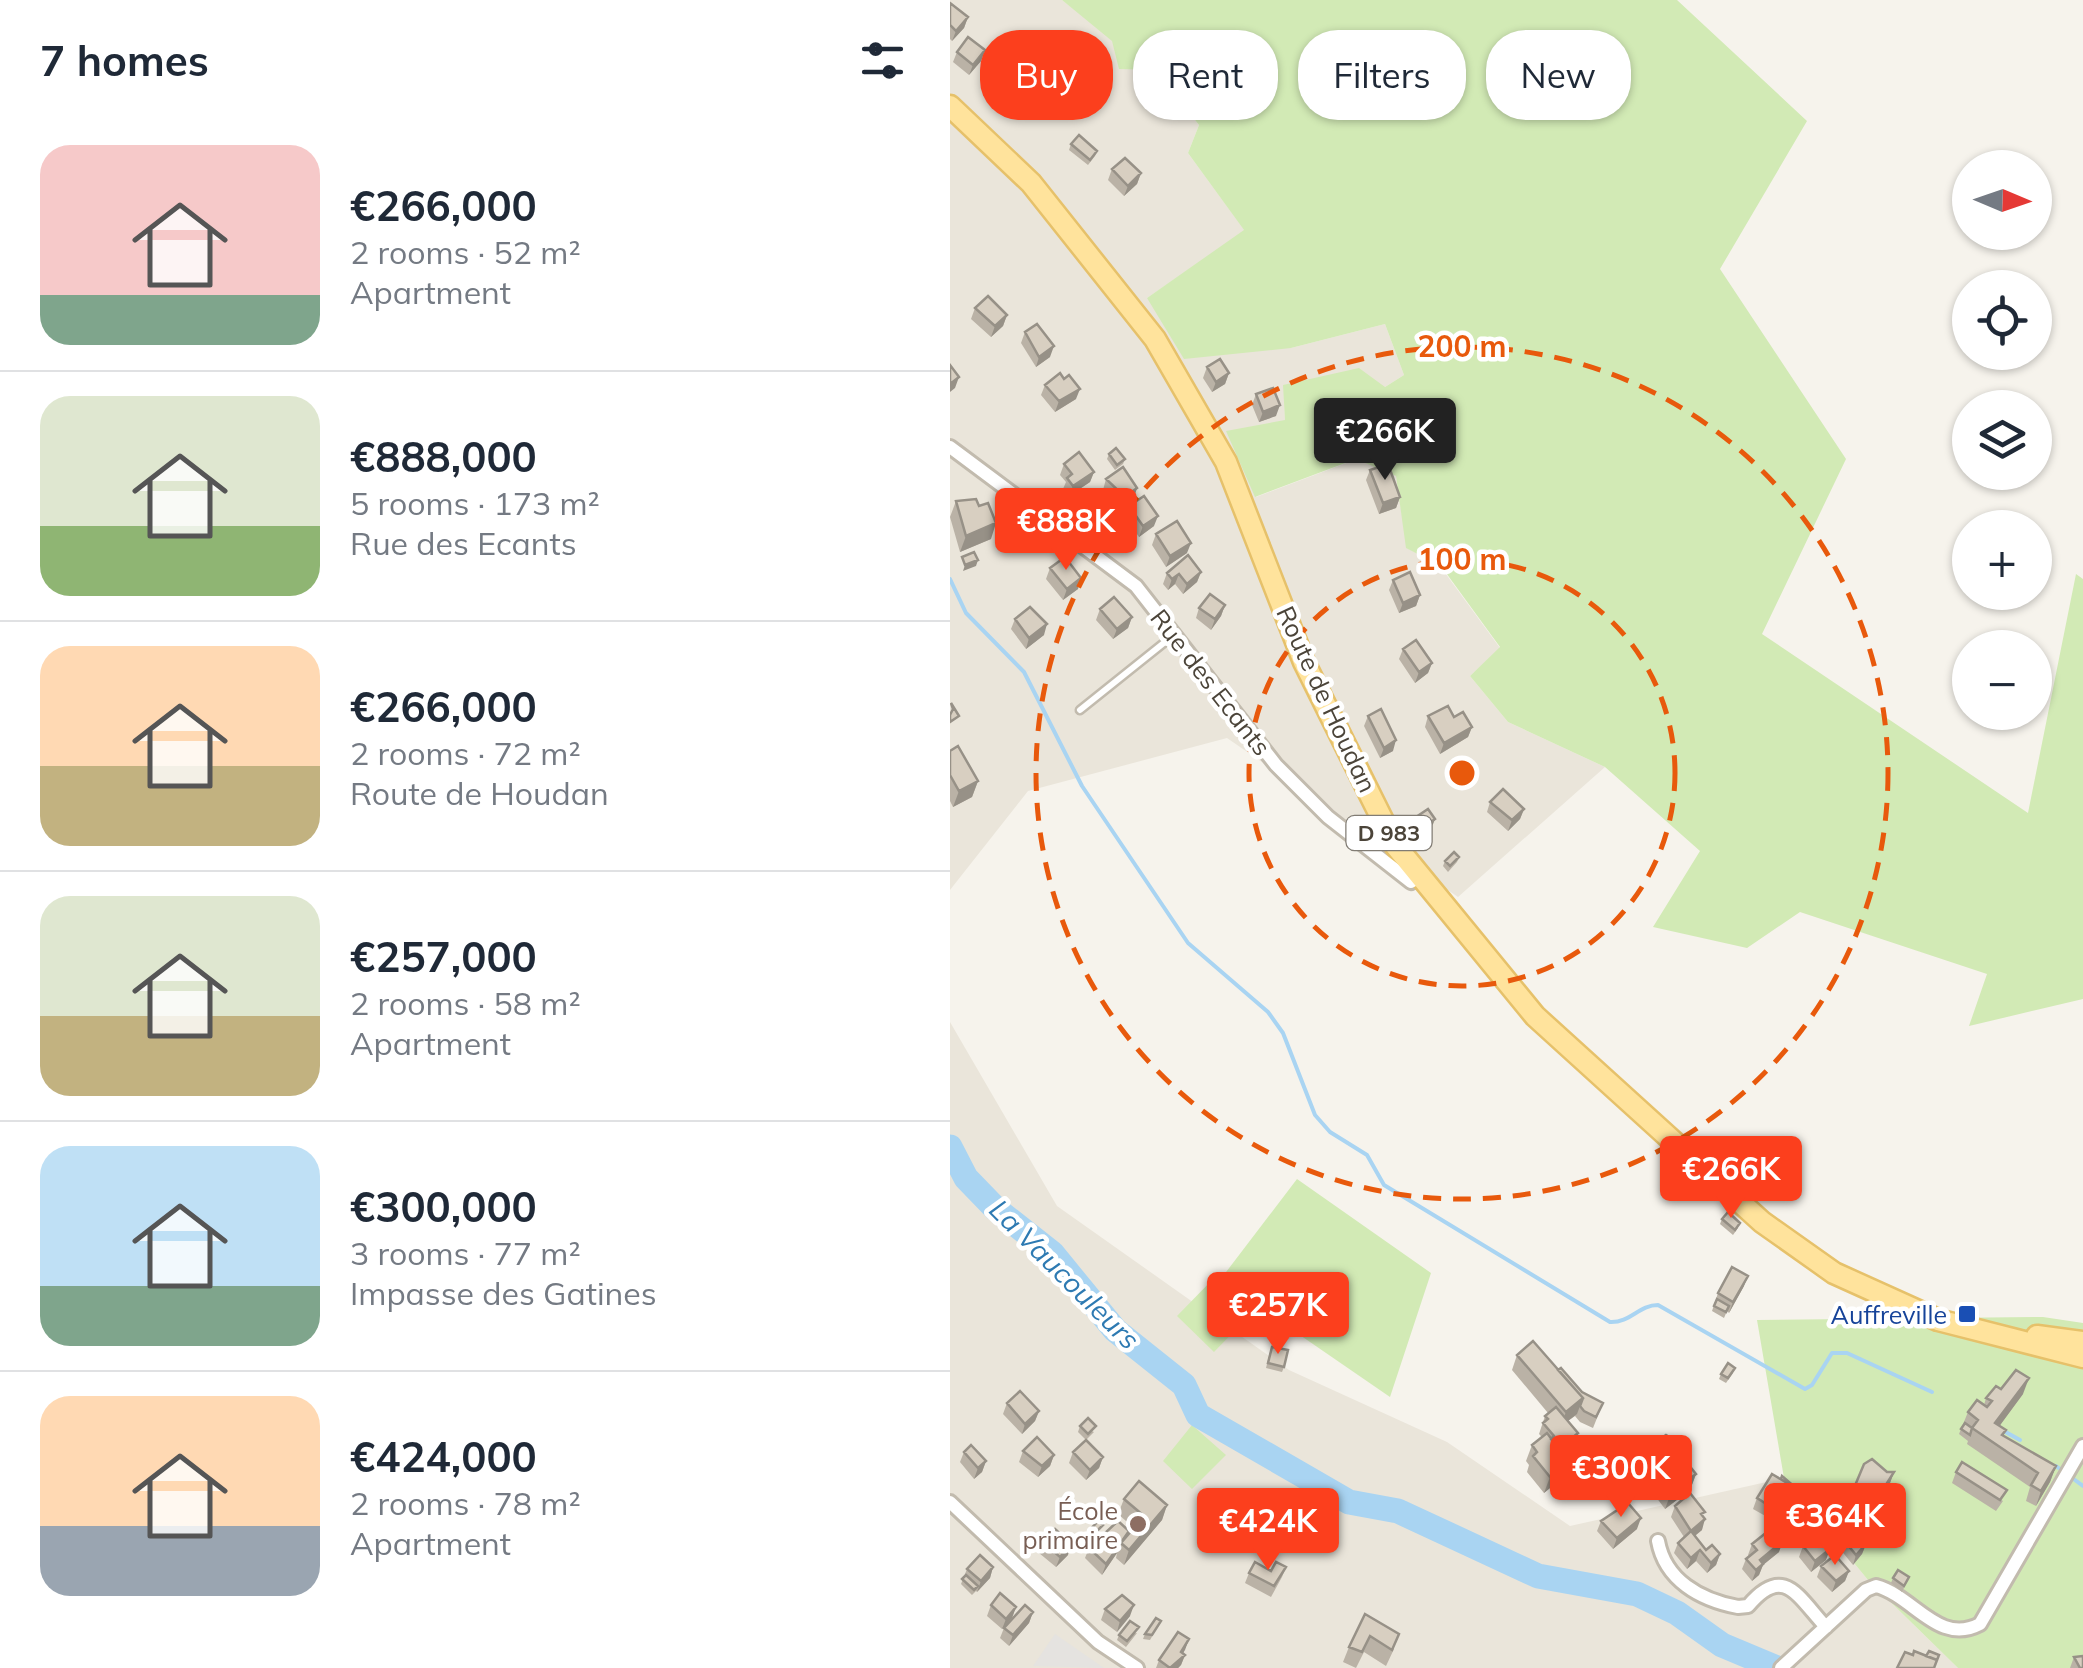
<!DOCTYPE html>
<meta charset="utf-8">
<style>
body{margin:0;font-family:Mulish,sans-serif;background:#f6f6f7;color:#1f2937;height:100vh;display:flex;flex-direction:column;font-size:38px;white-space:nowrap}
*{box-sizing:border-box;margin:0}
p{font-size:32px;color:#747a83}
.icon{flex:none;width:55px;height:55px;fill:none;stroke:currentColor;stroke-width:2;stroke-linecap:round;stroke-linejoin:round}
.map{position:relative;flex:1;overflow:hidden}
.details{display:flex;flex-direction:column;background:#fff;width:950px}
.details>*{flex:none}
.top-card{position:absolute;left:30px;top:30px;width:950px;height:90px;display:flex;gap:20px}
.needle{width:65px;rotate:92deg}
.buttons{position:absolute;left:1002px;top:150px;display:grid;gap:20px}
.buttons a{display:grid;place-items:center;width:100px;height:100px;border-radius:50%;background:#fff;box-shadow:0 2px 8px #0004;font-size:50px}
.price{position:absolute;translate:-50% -85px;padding:0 22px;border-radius:10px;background:#fc3f1d;color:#fff;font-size:32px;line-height:65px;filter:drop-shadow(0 2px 5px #0008)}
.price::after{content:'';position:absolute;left:50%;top:60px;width:30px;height:22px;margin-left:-15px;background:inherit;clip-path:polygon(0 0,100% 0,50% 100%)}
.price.active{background:#222;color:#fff}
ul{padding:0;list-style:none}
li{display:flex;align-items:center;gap:30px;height:250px;padding:0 40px}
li+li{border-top:2px solid #e0e1e3}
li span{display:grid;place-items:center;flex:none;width:280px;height:200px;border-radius:30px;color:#555}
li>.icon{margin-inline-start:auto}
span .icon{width:120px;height:120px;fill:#fffc;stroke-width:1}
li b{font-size:42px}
h2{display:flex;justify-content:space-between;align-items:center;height:120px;padding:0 40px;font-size:42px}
.chip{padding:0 35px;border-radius:40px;background:#fff;box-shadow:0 2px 8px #0004;font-size:35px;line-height:90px}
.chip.active{background:#fc3f1d;color:#fff}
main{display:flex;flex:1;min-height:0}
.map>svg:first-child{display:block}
.residential{fill:#eae5da}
.green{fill:#d2eab5}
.parking{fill:#e5e3e0}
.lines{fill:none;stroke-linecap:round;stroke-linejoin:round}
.stream{stroke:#a9d4f2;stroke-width:4}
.river{stroke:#a9d4f2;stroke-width:25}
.service-casing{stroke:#c2bbae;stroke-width:11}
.minor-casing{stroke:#c2bbae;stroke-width:18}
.primary-casing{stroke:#e6c16a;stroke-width:25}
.service{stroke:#fff;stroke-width:6}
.minor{stroke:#fff;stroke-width:12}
.primary{stroke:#ffe39c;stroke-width:20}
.wall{fill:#bab2a6}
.shaded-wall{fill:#979187}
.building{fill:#d8cfc1;stroke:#979187;stroke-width:2.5}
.ring{fill:none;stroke:#e8590c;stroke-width:5;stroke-dasharray:18 12}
.transit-dot{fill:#1a4fb4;stroke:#fff;stroke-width:4}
.education-dot{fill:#8d6e63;stroke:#fff;stroke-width:4}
.labels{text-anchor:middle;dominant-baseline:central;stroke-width:9;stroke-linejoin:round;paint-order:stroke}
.shield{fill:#fff;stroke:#817c74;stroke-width:2.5}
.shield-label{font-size:22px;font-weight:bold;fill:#4b4439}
.street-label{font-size:25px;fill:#4b4439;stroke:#fff}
.transit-label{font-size:25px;fill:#164399;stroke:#fff;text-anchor:end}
.education-label{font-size:25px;fill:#785e54;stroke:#fff;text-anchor:end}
.water-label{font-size:28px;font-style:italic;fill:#2e7ab2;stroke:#fff}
.centre{fill:#e8590c;stroke:#fff;stroke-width:5}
.ring-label{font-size:30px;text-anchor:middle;font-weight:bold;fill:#e8590c;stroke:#fff;stroke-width:9;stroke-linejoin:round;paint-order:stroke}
</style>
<main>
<section class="details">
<h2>7 homes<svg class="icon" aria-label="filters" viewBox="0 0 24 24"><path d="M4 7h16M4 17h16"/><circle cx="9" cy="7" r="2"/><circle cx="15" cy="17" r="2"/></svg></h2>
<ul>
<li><span style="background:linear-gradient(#f6c9c9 75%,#7fa58c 0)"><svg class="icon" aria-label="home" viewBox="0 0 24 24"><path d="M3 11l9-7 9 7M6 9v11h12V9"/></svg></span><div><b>€266,000</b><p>2 rooms · 52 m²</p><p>Apartment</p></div></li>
<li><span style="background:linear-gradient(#dfe7d0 65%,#8fb573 0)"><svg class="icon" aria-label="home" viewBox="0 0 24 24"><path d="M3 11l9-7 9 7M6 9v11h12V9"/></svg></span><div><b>€888,000</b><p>5 rooms · 173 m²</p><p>Rue des Ecants</p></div></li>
<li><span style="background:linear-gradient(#ffd9b3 60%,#c2b280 0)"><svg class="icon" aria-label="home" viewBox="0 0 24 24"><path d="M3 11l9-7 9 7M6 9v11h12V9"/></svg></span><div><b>€266,000</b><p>2 rooms · 72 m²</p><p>Route de Houdan</p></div></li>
<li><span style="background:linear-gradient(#dfe7d0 60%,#c2b280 0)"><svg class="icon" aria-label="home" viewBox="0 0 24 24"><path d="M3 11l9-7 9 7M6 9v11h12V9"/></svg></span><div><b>€257,000</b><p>2 rooms · 58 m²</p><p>Apartment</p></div></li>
<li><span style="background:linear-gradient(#bfe0f5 70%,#7fa58c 0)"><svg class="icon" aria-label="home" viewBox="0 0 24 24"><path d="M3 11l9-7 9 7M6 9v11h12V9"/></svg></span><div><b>€300,000</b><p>3 rooms · 77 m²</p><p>Impasse des Gatines</p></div></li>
<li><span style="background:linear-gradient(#ffd9b3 65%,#9aa5b1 0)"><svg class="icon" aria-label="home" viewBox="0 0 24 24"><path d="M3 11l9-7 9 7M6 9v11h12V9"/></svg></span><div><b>€424,000</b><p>2 rooms · 78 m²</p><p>Apartment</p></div></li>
</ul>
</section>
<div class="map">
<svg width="1133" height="1668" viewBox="0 0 1133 1668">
<rect width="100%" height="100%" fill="#f6f3ec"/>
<!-- residential -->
<path class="residential" d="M 0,0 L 112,0 L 204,70 L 249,125 L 238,153 L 295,231 L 197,298 L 341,348 L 435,324 L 454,375 L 435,387 L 334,385 L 335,420 L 306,497 L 407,459 L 446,476 L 457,548 L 490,566 L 550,648 L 520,676 L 558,722 L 655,767 L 508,897 L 277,738 L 78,791 L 0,890 Z
M 0,1022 L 107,1206 L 339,1370 L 497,1442 L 620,1526 L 834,1478 L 918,1580 L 1008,1668 L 0,1668 Z"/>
<!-- green -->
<path class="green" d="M 112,0 L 727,0 L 857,121 L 770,269 L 896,459 L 812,634 L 1078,813 L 1126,574 L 1133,579 L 1133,999 L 1019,1026 L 1037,974 L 850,912 L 797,948 L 703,927 L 750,851 L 655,767 L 558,722 L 520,676 L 550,647 L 491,566 L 456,548 L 446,476 L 406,459 L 305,497 L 276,431 L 335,420 L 333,385 L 409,368 L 435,387 L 454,375 L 435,324 L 341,348 L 234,359 L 197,298 L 294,230 L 238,153 L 249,125 L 205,70 L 169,69 L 162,41 Z
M 347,1179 L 481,1273 L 440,1397 L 270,1280 Z
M 264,1278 L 301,1314 L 264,1352 L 227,1316 Z
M 1093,1317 L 1133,1323 L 1133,1668 L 1008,1668 L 918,1580 L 834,1478 L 807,1320 Z
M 242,1425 L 276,1455 L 242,1489 L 213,1461 Z"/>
<!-- parking -->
<path class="parking" d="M 105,1634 L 154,1668 L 83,1666 Z"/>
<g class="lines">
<!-- stream -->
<path class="stream" d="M 0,579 L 16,613 L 74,672 L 132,786 L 238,943 L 318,1012 L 333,1033 L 365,1115 L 380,1132 L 417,1155 L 434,1185 L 660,1322 C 680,1323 689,1305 708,1305 L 855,1389 L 862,1385 L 882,1353 L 897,1353 L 982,1392
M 1052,1430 L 1070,1440
M 1106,1466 L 1133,1486"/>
<!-- river -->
<path class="river" d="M 0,1147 L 16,1178 L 46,1209 L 102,1253 L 165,1330 L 234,1385 L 248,1415 L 399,1502 L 448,1511 L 588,1576 L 687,1594 L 727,1613 L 772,1645 L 827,1668"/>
<!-- service casing -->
<g class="service-casing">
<path id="service" d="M 130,710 L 225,634"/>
</g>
<!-- minor casing -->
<g class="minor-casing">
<path id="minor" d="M 0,447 L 186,586 L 326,765 L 378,817 L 461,882 L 469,877
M 0,1502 L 148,1642 L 187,1668
M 708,1541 C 715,1580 750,1600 788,1607 L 798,1606 C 834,1563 848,1597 876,1627
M 831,1668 L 916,1590 L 926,1586 C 964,1596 988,1646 1030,1624 L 1133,1446"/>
</g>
<!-- primary casing -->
<g class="primary-casing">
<path id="primary" d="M 0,106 L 81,183 L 205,339 L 276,462 L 354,662 L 445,845 L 585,1016 L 812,1222 L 884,1273 L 988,1320 L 1133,1357
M 1087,1336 L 1133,1342"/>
</g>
<!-- service -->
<use href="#service" class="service"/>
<!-- minor -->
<use href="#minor" class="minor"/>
<!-- primary -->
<use href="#primary" class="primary"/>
</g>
<!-- wall -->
<path class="wall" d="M 0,3 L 18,17 L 14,28 L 2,41 L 0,39 Z
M 35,50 L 31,61 L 19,75 L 3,62 L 7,52 Z
M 54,82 L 66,84 L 59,94 L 52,87 Z
M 75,86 L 98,101 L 85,116 L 79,111 L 81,105 L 71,96 Z
M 121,144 L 147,151 L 145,156 L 138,165 L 119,150 Z
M 162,169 L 191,173 L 187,184 L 174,196 L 158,180 Z
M 25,308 L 57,315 L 53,326 L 41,337 L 21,319 Z
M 75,332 L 100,357 L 86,367 L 71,343 Z
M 257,367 L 279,373 L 275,384 L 262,392 L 253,378 Z
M 95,385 L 126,399 L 105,412 L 91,395 Z
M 306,394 L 326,416 L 309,422 L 302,405 Z
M 159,454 L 175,459 L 173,464 L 165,470 L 157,459 Z
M 114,464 L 144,472 L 140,482 L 119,496 L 113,489 L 116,482 L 110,475 Z
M 420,470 L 450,497 L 446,508 L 429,514 L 416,480 Z
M 156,479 L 184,498 L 171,508 L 153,490 Z
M 6,501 L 29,506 L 41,539 L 10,552 L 0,517 Z
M 179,506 L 204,526 L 189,537 L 175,517 Z
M 206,534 L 237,553 L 216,567 L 202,545 Z
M 100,568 L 128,589 L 113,600 L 96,579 Z
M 251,572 L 247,582 L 233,594 L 225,584 L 218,590 L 213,584 L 217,573 Z
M 443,580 L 470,595 L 466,606 L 449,613 L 439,590 Z
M 275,605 L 271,616 L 261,630 L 246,618 L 249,608 Z
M 150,609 L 182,617 L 178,628 L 163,639 L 146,620 Z
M 65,619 L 94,635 L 76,649 L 61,629 Z
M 453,649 L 482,663 L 478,673 L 465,683 L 449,659 Z
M 418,716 L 443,751 L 430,758 L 414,726 Z
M 478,716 L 504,717 L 522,727 L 518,737 L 490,754 L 475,727 Z
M 0,751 L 28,781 L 22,797 L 3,807 L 0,801 Z
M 540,802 L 574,809 L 570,819 L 558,831 L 537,812 Z
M 466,817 L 485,819 L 483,824 L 472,833 L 464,822 Z
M 509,857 L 507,862 L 498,872 L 493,866 L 495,861 Z
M 772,1219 L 788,1228 L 783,1235 L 770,1224 Z
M 794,1286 L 779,1313 L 777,1311 L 774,1318 L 762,1311 L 768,1293 Z
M 320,1352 L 334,1367 L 332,1372 L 316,1368 Z
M 567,1355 L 608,1370 L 632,1392 L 653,1403 L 643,1428 L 630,1422 L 625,1416 L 618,1421 L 628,1433 L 624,1444 L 613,1454 L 624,1469 L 619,1484 L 605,1495 L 600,1488 L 594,1493 L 577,1472 L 579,1465 L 576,1461 L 582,1445 L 592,1437 L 589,1434 L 595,1416 L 598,1413 L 562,1370 Z
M 783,1373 L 776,1383 L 769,1379 L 771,1374 Z
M 1051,1389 L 1073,1394 L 1049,1426 L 1056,1430 L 1053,1435 L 1106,1466 L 1100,1482 L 1086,1506 L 1076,1501 L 1080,1487 L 1017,1444 L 1018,1441 L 1009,1434 L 1018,1412 L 1034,1405 L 1036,1398 Z
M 57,1403 L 89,1411 L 85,1421 L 72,1434 L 53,1414 Z
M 130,1426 L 144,1432 L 136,1440 L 128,1432 Z
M 726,1449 L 746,1474 L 740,1490 L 715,1509 L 685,1469 L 691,1453 Z
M 73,1451 L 104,1455 L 100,1466 L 88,1477 L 69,1462 Z
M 14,1452 L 36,1461 L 32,1472 L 24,1479 L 10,1462 Z
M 123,1452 L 153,1457 L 149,1468 L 136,1480 L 119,1463 Z
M 914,1464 L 937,1472 L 944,1472 L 940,1483 L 923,1510 L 900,1498 Z
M 1006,1472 L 1053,1501 L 1046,1511 L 1002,1483 Z
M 822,1474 L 846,1488 L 842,1497 L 834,1492 L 819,1518 L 803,1509 L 807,1498 Z
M 174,1499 L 217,1505 L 212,1520 L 174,1565 L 166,1558 L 167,1553 L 152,1575 L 135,1558 L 139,1548 L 178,1534 L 184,1528 L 168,1514 Z
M 841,1499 L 864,1510 L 862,1516 L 853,1523 L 839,1504 Z
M 725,1506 L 753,1516 L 752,1530 L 745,1536 L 756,1550 L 770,1554 L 766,1565 L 757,1573 L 746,1561 L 737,1569 L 724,1553 L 728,1543 L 734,1537 L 721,1517 Z
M 875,1517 L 916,1544 L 912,1554 L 903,1565 L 872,1527 Z
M 651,1521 L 687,1529 L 663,1549 L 647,1531 Z
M 93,1542 L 118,1555 L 106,1567 L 89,1553 Z
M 802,1544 L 829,1552 L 813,1565 L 809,1575 L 802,1581 L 792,1569 L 796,1559 L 799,1556 L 798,1555 Z
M 853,1546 L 876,1560 L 861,1572 L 849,1557 Z
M 871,1566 L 899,1571 L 895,1581 L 882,1592 L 867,1577 Z
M 43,1567 L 40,1578 L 27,1592 L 26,1591 L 22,1595 L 11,1584 L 17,1569 Z
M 336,1567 L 332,1577 L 321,1597 L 295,1583 L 299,1573 L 321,1571 Z
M 959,1577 L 952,1592 L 941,1583 L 943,1578 Z
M 41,1605 L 66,1607 L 62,1618 L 52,1629 L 37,1616 Z
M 155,1609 L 180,1616 L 167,1632 L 151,1620 Z
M 83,1612 L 79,1623 L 59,1646 L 50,1638 L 54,1628 Z
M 415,1614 L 444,1649 L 436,1666 L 414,1652 L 406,1668 L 393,1662 L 399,1647 Z
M 211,1621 L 200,1640 L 193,1639 L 195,1634 Z
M 187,1633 L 176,1647 L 167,1640 L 169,1635 Z
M 239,1639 L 233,1653 L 235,1655 L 231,1665 L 228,1668 L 206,1668 L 209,1660 Z
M 1124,1657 L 1133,1668 L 1120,1668 Z"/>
<!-- shaded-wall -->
<path class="shaded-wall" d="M 18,17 L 14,28 L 2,41 L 6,31 Z
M 35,50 L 31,61 L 19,75 L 23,65 Z
M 102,90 L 98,101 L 85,116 L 89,106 Z
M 191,173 L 187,184 L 174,196 L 178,186 Z
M 57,315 L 53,326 L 41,337 L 45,326 Z
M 104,346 L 100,357 L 86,367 L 89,357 Z
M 279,373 L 275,384 L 262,392 L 266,382 Z
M 9,377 L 5,388 L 0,392 L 0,384 Z
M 130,389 L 126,399 L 105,412 L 109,401 Z
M 330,405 L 326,416 L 309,422 L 313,412 Z
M 144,472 L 140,482 L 119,496 L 123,486 Z
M 187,488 L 184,498 L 171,508 L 175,497 Z
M 450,497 L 446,508 L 429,514 L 433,503 Z
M 208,516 L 204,526 L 189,537 L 193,526 Z
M 46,523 L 41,539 L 10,552 L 16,536 Z
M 241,543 L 237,553 L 216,567 L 220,556 Z
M 28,560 L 26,566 L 13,571 L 15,565 Z
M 251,572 L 247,582 L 233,594 L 237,584 Z
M 229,574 L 225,584 L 218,590 L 222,579 Z
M 131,578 L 128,589 L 113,600 L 117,589 Z
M 470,595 L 466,606 L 449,613 L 453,603 Z
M 275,605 L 271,616 L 261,630 L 265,619 Z
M 182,617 L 178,628 L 163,639 L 167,629 Z
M 97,624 L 94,635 L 76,649 L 79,638 Z
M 482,663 L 478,673 L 465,683 L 469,672 Z
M 522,727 L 518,737 L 490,754 L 494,743 Z
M 446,740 L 443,751 L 430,758 L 434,748 Z
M 28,781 L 22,797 L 3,807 L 9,791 Z
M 574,809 L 570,819 L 558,831 L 562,820 Z
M 485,819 L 483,824 L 472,833 L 474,827 Z
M 798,1276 L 794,1286 L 779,1313 L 783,1302 Z
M 1079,1378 L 1073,1394 L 1040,1439 L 1045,1423 Z
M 633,1398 L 627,1414 L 610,1427 L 616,1412 Z
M 89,1411 L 85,1421 L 72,1434 L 75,1424 Z
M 628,1433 L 624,1444 L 602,1463 L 606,1452 Z
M 104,1455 L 100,1466 L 88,1477 L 92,1466 Z
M 153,1457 L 149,1468 L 136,1480 L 140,1470 Z
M 36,1461 L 32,1472 L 24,1479 L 28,1468 Z
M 1106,1466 L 1100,1482 L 1086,1506 L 1091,1491 Z
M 624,1469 L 619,1484 L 605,1495 L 611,1479 Z
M 606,1472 L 600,1488 L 594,1493 L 600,1477 Z
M 944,1472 L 940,1483 L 923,1510 L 927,1499 Z
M 746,1474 L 740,1490 L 715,1509 L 721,1493 Z
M 837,1483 L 834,1493 L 819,1518 L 823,1508 Z
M 217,1505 L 212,1520 L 174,1565 L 179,1550 Z
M 691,1518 L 687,1529 L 663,1549 L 667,1538 Z
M 755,1519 L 752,1530 L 737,1542 L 741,1531 Z
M 833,1541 L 829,1552 L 813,1565 L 809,1575 L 802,1581 L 810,1560 Z
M 171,1543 L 167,1553 L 152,1575 L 156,1564 Z
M 121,1544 L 118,1555 L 106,1567 L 110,1557 Z
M 916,1544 L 912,1554 L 903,1565 L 906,1555 Z
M 880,1549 L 876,1560 L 861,1572 L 865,1561 Z
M 750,1550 L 746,1561 L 737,1569 L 741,1558 Z
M 770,1554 L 766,1565 L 757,1573 L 761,1563 Z
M 43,1567 L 40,1578 L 27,1592 L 31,1581 Z
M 899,1571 L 895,1581 L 882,1592 L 886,1581 Z
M 184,1605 L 180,1616 L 167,1632 L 170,1621 Z
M 66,1607 L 62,1618 L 52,1629 L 56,1619 Z
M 83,1612 L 79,1623 L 59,1646 L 63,1635 Z
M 239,1639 L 235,1650 L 228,1661 L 235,1655 L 231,1665 L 228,1668 L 220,1668 Z"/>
<!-- building -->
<path class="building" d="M 0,3 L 18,17 L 6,31 L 0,25 Z
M 18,37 L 35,50 L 23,65 L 7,52 Z
M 61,73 L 68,79 L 61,88 L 54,82 Z
M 84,74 L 102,90 L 89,106 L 83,100 L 87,96 L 75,86 Z
M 129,135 L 147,151 L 140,160 L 121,144 Z
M 175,158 L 191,173 L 178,186 L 162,169 Z
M 38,296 L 57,315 L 45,326 L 25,308 Z
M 87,324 L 104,346 L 89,357 L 75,332 Z
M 270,359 L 279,373 L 266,382 L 257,367 Z
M 0,365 L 9,377 L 0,384 Z
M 110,373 L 114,379 L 119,375 L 130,389 L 109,401 L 95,385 Z
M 323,388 L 330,405 L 313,412 L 306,394 Z
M 166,448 L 175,459 L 167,465 L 159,454 Z
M 129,452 L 144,472 L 123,486 L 117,478 L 122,474 L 114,464 Z
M 438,464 L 450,497 L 433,503 L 420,470 Z
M 173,467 L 187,488 L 175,497 L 156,479 Z
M 194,496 L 208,516 L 193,526 L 179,506 Z
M 26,499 L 29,506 L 38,503 L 46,523 L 16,536 L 6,501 Z
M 227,521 L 241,543 L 220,556 L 206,534 Z
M 24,552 L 28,560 L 15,565 L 12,557 Z
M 238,555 L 251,572 L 237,584 L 229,574 L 222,579 L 217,573 Z
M 115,557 L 131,578 L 117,589 L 100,568 Z
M 460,572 L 470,595 L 453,603 L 443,580 Z
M 260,594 L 275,605 L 265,619 L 249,608 Z
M 164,597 L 182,617 L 167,629 L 150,609 Z
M 80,607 L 97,624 L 79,638 L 65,619 Z
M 466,640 L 482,663 L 469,672 L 453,649 Z
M 1,703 L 9,716 L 0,722 L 0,715 L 3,709 Z
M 498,706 L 504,717 L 513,712 L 522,727 L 494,743 L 478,716 Z
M 431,709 L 446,740 L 434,748 L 418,716 Z
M 8,746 L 28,781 L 9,791 L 0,775 L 0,751 Z
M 553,789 L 574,809 L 562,820 L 540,802 Z
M 478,809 L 485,819 L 474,827 L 466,817 Z
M 504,852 L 509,857 L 500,866 L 495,861 Z
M 778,1212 L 790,1223 L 785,1230 L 772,1219 Z
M 782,1267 L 798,1276 L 783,1302 L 768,1293 Z
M 767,1299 L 779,1306 L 776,1312 L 764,1306 Z
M 583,1341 L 633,1398 L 616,1412 L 567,1355 Z
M 322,1347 L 338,1350 L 334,1367 L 318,1363 Z
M 778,1363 L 785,1368 L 778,1378 L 771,1374 Z
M 611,1368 L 632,1392 L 653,1403 L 646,1417 L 634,1411 L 630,1406 L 633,1398 L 608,1370 Z
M 1066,1370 L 1079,1378 L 1045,1423 L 1056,1430 L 1052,1435 L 1106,1466 L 1091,1491 L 1081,1485 L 1088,1473 L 1022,1428 L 1028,1420 L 1018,1412 L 1027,1400 L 1037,1407 L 1042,1401 L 1036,1398 L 1046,1386 L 1051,1389 Z
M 70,1391 L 89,1411 L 75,1424 L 57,1403 Z
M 606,1407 L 628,1433 L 609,1449 L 601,1439 L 604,1436 L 593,1423 L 598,1419 L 595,1416 Z
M 138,1418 L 146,1426 L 138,1434 L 130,1426 Z
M 1015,1423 L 1022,1428 L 1020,1435 L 1011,1429 Z
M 597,1433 L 624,1469 L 611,1479 L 606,1472 L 600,1477 L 583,1456 L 587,1452 L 582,1445 Z
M 716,1435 L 728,1442 L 726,1449 L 746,1474 L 721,1493 L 691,1453 Z
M 87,1437 L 104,1455 L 92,1466 L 73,1451 Z
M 136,1440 L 153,1457 L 140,1470 L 123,1452 Z
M 21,1445 L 36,1461 L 28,1468 L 14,1452 Z
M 922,1459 L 937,1472 L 944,1472 L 927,1499 L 904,1488 L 914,1464 Z
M 1012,1462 L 1057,1490 L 1050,1500 L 1006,1472 Z
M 822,1474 L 837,1483 L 823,1508 L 807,1498 Z
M 832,1476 L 846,1488 L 844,1492 L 835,1486 L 837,1483 L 831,1479 Z
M 189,1481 L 217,1505 L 179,1550 L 171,1543 L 194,1516 L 174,1499 Z
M 850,1492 L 864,1510 L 855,1517 L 841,1499 Z
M 740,1493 L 755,1512 L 751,1514 L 755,1519 L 741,1531 L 756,1550 L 762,1545 L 770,1554 L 761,1563 L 750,1550 L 741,1558 L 728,1543 L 741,1531 L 725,1506 Z
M 678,1503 L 691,1518 L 667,1538 L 651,1521 Z
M 879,1513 L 916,1544 L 906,1555 L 875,1517 Z
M 148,1521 L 153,1525 L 143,1535 L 139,1531 Z
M 168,1521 L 179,1531 L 156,1564 L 139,1548 Z
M 822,1528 L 833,1541 L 810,1560 L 813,1564 L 806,1570 L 796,1559 L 807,1550 L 802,1544 Z
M 105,1529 L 121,1544 L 110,1557 L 93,1542 Z
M 868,1534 L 880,1549 L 865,1561 L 853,1546 Z
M 30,1555 L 43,1567 L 31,1581 L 17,1569 Z
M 885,1555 L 899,1571 L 886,1581 L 871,1566 Z
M 305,1562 L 321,1571 L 326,1562 L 336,1567 L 324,1586 L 299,1573 Z
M 948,1570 L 959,1577 L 954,1586 L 943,1578 Z
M 16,1575 L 28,1586 L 24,1590 L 12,1579 Z
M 50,1593 L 66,1607 L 56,1619 L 41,1605 Z
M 172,1595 L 184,1605 L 170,1621 L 155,1609 Z
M 75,1605 L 83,1612 L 63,1635 L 54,1628 Z
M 415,1614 L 449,1634 L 442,1650 L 420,1636 L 412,1652 L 399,1647 Z
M 206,1618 L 211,1621 L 202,1635 L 195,1634 Z
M 180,1621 L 189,1627 L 177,1641 L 169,1635 Z
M 228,1632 L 239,1639 L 231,1652 L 235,1655 L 220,1668 L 209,1660 Z
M 964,1651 L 987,1660 L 984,1668 L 947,1668 L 955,1652 L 963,1655 Z
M 979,1651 L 989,1655 L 984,1668 L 987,1660 L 976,1656 Z
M 1133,1656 L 1133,1668 L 1130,1668 L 1124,1657 Z"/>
<!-- distance rings -->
<g class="ring">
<circle cx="512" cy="773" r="213"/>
<circle cx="512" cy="773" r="426"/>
</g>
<!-- markers -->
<rect class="transit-dot" x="1007" y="1304" width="20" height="20" rx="5"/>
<circle class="education-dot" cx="188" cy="1524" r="10"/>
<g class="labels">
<!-- shield labels -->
<rect class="shield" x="396.5" y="816" width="85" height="34" rx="8"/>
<g class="shield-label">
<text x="439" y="833">D 983</text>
</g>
<!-- street labels -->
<g class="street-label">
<text transform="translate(261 682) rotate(52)">Rue des Ecants</text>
<text transform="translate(377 699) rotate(65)">Route de Houdan</text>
</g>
<!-- transit labels -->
<g class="transit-label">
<text x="997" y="1314">Auffreville</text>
</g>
<!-- education labels -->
<g class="education-label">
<text x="168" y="1510">École<tspan x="168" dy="29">primaire</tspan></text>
</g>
<!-- water labels -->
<g class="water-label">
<text transform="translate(115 1274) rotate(45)">La Vaucouleurs</text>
</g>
</g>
<circle cx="512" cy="773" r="15" class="centre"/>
<g class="ring-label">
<text x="512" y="357">200 m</text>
<text x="512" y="570">100 m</text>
</g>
</svg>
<div class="buttons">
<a><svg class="needle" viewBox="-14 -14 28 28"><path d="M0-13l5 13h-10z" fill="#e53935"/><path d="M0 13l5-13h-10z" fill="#747a83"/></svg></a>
<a><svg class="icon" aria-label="locate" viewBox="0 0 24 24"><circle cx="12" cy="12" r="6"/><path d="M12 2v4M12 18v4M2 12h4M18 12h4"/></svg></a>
<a><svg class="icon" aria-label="layers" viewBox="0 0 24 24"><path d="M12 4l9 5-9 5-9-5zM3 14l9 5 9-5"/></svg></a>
<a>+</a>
<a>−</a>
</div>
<b class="price active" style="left:435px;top:483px">€266K</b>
<b class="price" style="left:116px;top:573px">€888K</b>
<b class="price" style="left:781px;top:1221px">€266K</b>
<b class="price" style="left:328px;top:1357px">€257K</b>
<b class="price" style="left:671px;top:1520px">€300K</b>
<b class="price" style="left:885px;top:1568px">€364K</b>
<b class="price" style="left:318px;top:1573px">€424K</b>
<div class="top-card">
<a class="chip active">Buy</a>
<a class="chip">Rent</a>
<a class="chip">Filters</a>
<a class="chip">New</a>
</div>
</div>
</main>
